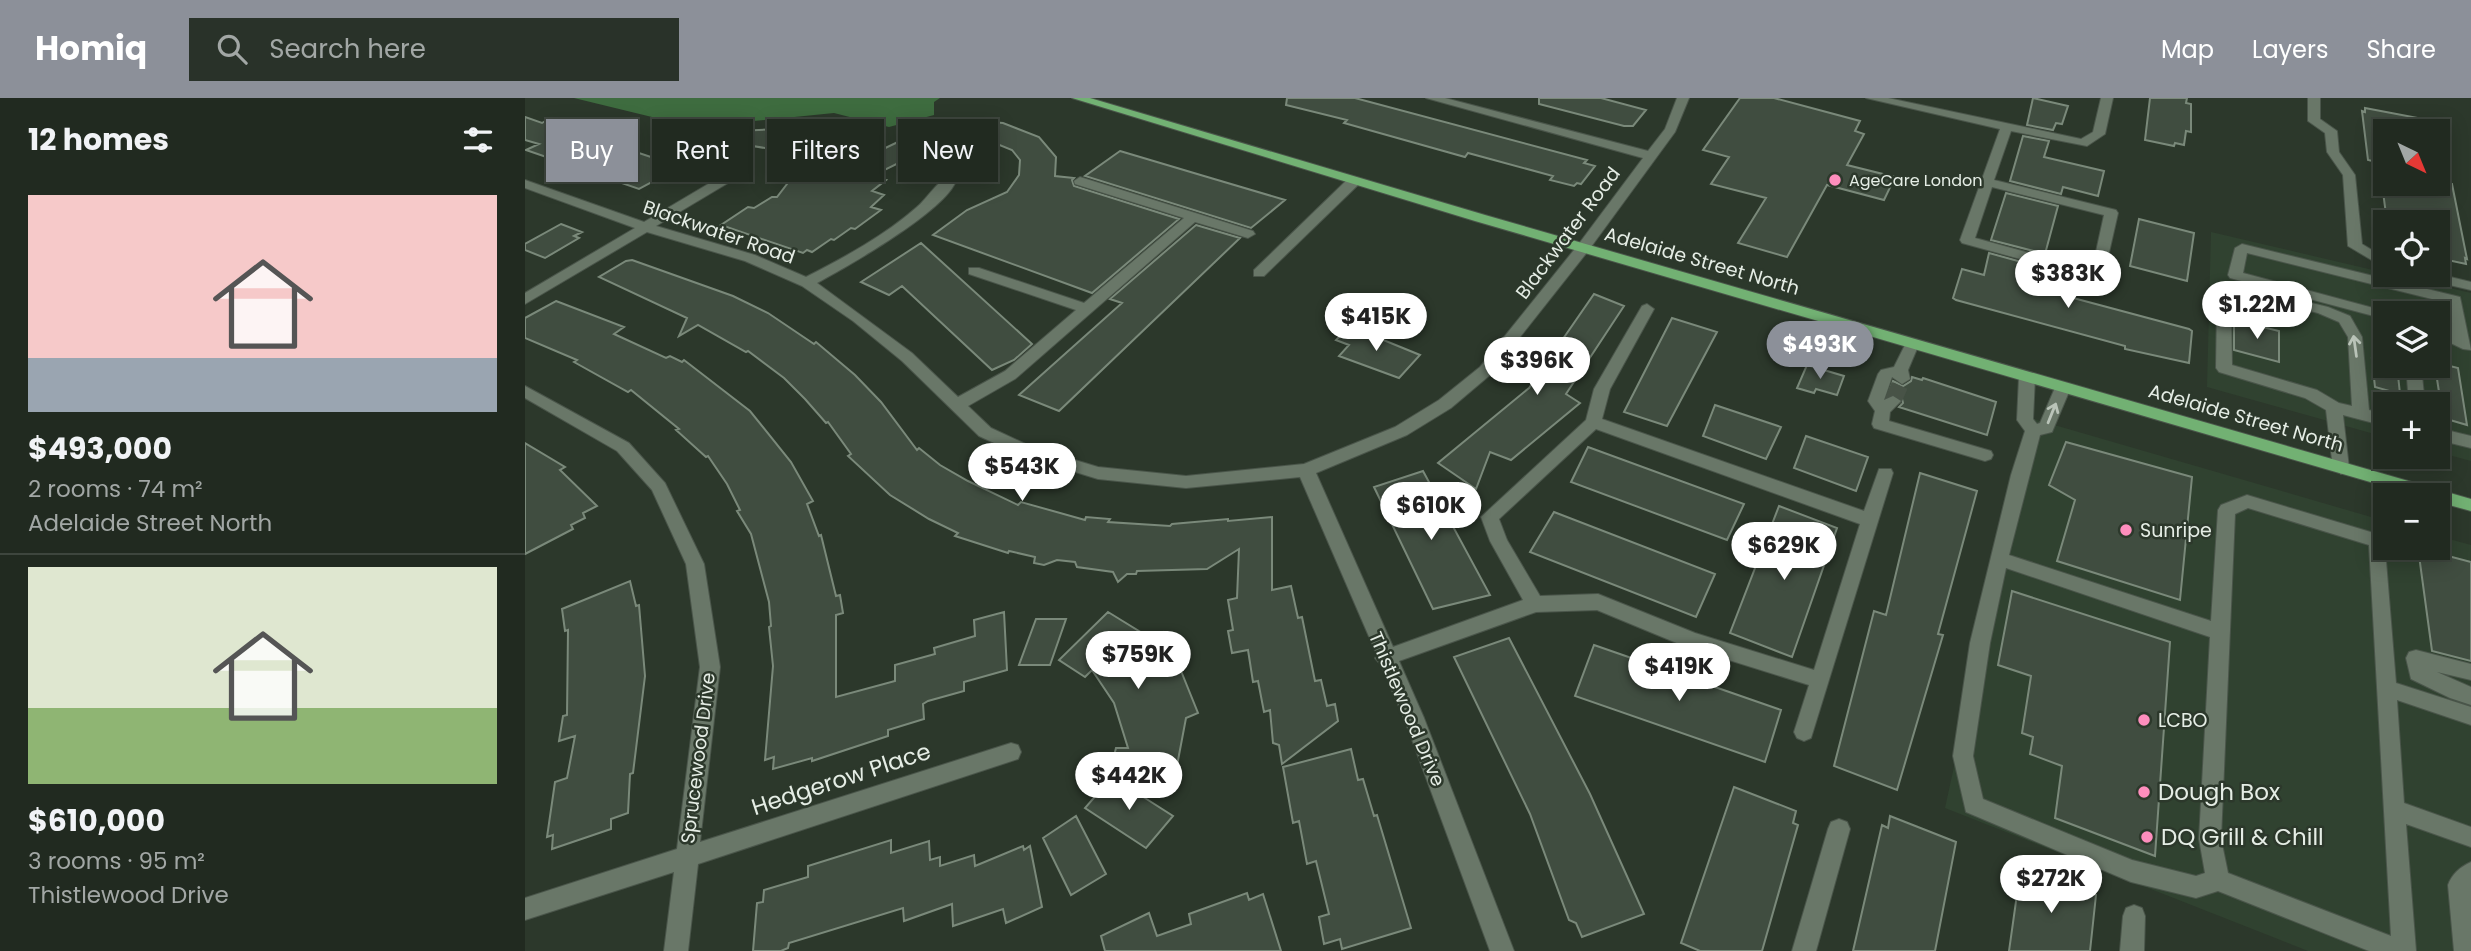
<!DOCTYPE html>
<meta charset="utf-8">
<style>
body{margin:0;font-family:Poppins,sans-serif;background:#293229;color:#f1f3f6;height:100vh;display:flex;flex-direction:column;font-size:26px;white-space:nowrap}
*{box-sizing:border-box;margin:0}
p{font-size:23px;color:#a2a7a5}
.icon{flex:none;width:38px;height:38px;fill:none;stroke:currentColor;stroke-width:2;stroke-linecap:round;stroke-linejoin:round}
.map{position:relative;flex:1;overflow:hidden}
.panel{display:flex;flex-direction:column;background:#212a20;width:525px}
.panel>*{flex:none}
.guide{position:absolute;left:21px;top:21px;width:665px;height:63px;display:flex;gap:14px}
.needle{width:46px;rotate:137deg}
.fabs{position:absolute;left:1848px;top:21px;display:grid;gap:14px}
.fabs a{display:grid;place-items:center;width:77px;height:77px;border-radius:0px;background:#212a20;box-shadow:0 4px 18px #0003,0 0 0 2px #3e463e;font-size:35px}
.price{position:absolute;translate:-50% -60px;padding:0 16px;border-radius:24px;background:#fff;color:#222;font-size:23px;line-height:46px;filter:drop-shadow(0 2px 4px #0008)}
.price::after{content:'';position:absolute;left:50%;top:42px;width:21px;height:16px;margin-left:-10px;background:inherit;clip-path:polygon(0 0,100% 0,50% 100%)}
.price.current{background:#8c9099;color:#fff}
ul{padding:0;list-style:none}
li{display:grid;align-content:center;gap:14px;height:371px;padding:0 28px}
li+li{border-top:2px solid #3e463e}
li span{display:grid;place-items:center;height:217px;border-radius:0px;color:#555}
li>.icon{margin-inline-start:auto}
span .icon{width:126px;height:126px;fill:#fffc;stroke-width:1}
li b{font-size:30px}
h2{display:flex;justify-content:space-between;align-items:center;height:84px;padding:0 28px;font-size:30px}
.pill{padding:0 24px;border-radius:0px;background:#212a20;box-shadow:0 4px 18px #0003,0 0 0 2px #3e463e;font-size:24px;line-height:63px}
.pill.current{background:#8c9099;color:#fff}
header{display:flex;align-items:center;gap:42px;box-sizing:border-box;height:98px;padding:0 35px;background:#8c9099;color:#fff}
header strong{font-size:33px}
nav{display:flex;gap:38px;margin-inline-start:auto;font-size:24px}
.search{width:490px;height:63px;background:#293229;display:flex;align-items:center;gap:18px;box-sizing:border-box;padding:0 24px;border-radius:0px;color:#a2a7a5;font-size:26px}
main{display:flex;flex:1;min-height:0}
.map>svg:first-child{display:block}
.built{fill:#304230;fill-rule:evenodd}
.green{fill:#3e6c3f}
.building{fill:#404d40;stroke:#7a897a;stroke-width:2}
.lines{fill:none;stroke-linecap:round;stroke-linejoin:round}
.minor-tunnel{stroke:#485347;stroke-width:17;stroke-dasharray:17 8;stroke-linecap:butt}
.minor-casing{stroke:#4a554a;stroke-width:2}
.major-casing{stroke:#4a554a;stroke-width:2}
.minor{fill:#697768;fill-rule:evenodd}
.major{fill:#72b173;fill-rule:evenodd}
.oneway{stroke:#bac4b9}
.poi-dot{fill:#fe8ebd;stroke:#2c382b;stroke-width:2.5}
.labels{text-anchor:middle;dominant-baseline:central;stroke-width:5;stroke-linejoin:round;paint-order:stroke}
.far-poi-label{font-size:16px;fill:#e5ede5;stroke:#2c382b;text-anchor:start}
.street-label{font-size:19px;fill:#e5ede5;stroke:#2c382b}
.poi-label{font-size:19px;fill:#e5ede5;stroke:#2c382b;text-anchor:start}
.near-street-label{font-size:23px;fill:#e5ede5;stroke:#2c382b}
.near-poi-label{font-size:23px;fill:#e5ede5;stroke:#2c382b;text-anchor:start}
</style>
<header>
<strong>Homiq</strong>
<div class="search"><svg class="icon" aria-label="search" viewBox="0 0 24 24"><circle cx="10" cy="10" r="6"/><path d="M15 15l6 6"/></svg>Search here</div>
<nav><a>Map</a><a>Layers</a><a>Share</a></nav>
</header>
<main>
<section class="panel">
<h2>12 homes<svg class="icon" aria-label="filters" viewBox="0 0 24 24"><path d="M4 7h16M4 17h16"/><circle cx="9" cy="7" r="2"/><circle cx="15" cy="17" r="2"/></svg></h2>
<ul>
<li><span style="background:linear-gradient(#f6c9c9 75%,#9aa5b1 0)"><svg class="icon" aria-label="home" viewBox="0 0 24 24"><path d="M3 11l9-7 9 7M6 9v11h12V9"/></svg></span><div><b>$493,000</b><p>2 rooms · 74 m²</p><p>Adelaide Street North</p></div></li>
<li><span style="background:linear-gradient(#dfe7d0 65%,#8fb573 0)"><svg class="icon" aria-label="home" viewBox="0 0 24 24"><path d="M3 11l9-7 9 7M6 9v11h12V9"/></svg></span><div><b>$610,000</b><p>3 rooms · 95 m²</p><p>Thistlewood Drive</p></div></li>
</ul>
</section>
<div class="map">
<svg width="1946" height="853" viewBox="0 0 1946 853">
<rect width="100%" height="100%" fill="#2c382b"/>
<!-- built -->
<path class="built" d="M 1686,134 L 1946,195 L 1946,363 L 1913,354 L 1913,306 L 1860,306 L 1860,339 L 1682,289 ZM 1860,215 L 1913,215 L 1913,268 L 1860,268 Z
M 1505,320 L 1860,423 L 1860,450 L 1913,450 L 1913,438 L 1946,447 L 1946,853 L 1783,853 L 1420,710 Z"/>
<!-- green -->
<path class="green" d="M 49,0 L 415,0 L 409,4 L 409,17 L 364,29 L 309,15 L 168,29 Z"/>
<!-- building -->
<path class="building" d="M 762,0 L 830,0 L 1062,62 L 1059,65 L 1070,68 L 1056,86 L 1052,85 L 1049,88 L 1025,82 L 1028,78 L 943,55 L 940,59 L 819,25 L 822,22 L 761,7 Z
M 1014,0 L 1076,0 L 1121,12 L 1108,28 L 1099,28 L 1014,6 Z
M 1215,0 L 1249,0 L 1335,23 L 1330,33 L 1339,36 L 1322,67 L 1370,79 L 1359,102 L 1302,87 L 1262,159 L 1213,145 L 1241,100 L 1186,86 L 1204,59 L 1178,52 Z
M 1508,0 L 1543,8 L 1537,26 L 1531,25 L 1528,32 L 1502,27 Z
M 1625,0 L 1662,0 L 1661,5 L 1666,6 L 1666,34 L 1661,33 L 1659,47 L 1650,45 L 1649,48 L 1620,42 Z
M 1840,10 L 1914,24 L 1913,33 L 1860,33 L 1860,66 L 1843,62 L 1837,13 L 1840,14 Z
M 0,19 L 17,25 L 22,22 L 88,43 L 84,45 L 150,67 L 134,73 L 142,76 L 114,91 L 1,52 L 14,46 L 0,42 Z
M 422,22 L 468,22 L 466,24 L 478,25 L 514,39 L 531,59 L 530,78 L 549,80 L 547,82 L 549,88 L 654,121 L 567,195 L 408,137 L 442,112 L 482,94 L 494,77 L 495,62 L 487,52 L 455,39 L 451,44 L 416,44 L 345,79 L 361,82 L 347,93 L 359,97 L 346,109 L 356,112 L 330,131 L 326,130 L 309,142 L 306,141 L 287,154 L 282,152 L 278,155 L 196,127 L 223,109 L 229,110 L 247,99 L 252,99 L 275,69 L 258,53 L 191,42 L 192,34 L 255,31 L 295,38 L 327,66 L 377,42 L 421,29 L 425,26 Z
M 1498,38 L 1524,43 L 1519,59 L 1579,73 L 1573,98 L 1538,89 L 1536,96 L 1485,83 Z
M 595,53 L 679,78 L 760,102 L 726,130 L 560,78 Z
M 1857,86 L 1927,86 L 1942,161 L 1940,160 L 1941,166 L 1913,160 L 1913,124 L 1862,124 Z
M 1481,95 L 1533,108 L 1520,156 L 1466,142 Z
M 1614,121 L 1669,135 L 1662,183 L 1605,168 Z
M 36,126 L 57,134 L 49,138 L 54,140 L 20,160 L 0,152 L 0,146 Z
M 671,127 L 715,140 L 534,313 L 494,297 L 597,205 L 585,201 Z
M 396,145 L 507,246 L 489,262 L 467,272 L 377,188 L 364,197 L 336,184 Z
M 1464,155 L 1515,169 L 1511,190 L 1664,231 L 1667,233 L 1664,265 L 1600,251 L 1600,248 L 1431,202 L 1428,200 L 1437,171 L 1459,177 Z
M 107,162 L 208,198 L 243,215 L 289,246 L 291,244 L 330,277 L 356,304 L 392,352 L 394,350 L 415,367 L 443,383 L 493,407 L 496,404 L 560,422 L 561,419 L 585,421 L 583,424 L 645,428 L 647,426 L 703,421 L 703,423 L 747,419 L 747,492 L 766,488 L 773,520 L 777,519 L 790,583 L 796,582 L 802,608 L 810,606 L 813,623 L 757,666 L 754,647 L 748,645 L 745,612 L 739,614 L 733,583 L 728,584 L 723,552 L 707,555 L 703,533 L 708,532 L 703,502 L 712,500 L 714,451 L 682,471 L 612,473 L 611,476 L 602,476 L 593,484 L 588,474 L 552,469 L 550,464 L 532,462 L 519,467 L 509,465 L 510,459 L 484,453 L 483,455 L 430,438 L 433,435 L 404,421 L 365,397 L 323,358 L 326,356 L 303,324 L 301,325 L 280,301 L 259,280 L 223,253 L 221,254 L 173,227 L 154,238 L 162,220 L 74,179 L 101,163 Z
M 1069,196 L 1099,208 L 1041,296 L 1055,305 L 986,362 L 965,354 L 951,391 L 913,365 L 1004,290 Z
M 31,203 L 99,229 L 89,236 L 141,260 L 145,258 L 157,264 L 159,262 L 225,313 L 266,364 L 288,403 L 282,406 L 294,438 L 296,437 L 311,498 L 315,497 L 318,515 L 311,517 L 311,599 L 370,583 L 370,567 L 410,556 L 409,550 L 450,538 L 449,522 L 479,514 L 482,572 L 439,584 L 439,593 L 403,603 L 398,606 L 399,621 L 363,632 L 363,638 L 287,663 L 287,660 L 248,671 L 249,659 L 240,662 L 248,568 L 244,529 L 246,528 L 244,504 L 226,436 L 212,413 L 215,412 L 202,386 L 183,358 L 181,359 L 151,332 L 154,331 L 106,292 L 103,294 L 49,264 L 52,262 L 0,240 L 0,220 Z
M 1147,220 L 1192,234 L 1142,328 L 1099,314 Z
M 1709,222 L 1754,233 L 1754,264 L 1709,252 Z
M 824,229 L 854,237 L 851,239 L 895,257 L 874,280 L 814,258 L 824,247 L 811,242 Z
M 1847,261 L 1860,265 L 1860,268 L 1872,268 L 1875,296 L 1850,289 Z
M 1913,265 L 1933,270 L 1942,327 L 1918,320 L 1910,268 Z
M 1282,267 L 1319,278 L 1312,297 L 1291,291 L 1289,295 L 1272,290 Z
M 1387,279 L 1397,282 L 1398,280 L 1471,304 L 1462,337 L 1374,309 L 1378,305 L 1377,301 L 1369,296 L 1363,297 L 1368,283 L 1378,288 L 1386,283 Z
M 1190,307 L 1256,329 L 1241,361 L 1178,338 Z
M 1281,338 L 1343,359 L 1331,393 L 1269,370 Z
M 1541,344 L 1667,379 L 1655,502 L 1532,463 L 1550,402 L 1524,387 Z
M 0,345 L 40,369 L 35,372 L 72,408 L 58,415 L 60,420 L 46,427 L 48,431 L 0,456 Z
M 1063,349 L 1219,406 L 1202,442 L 1046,384 Z
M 898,373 L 965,497 L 908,511 L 849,389 Z
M 1395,375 L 1452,393 L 1413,536 L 1418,537 L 1372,692 L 1309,668 L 1349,513 L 1361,517 Z
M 1254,408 L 1312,430 L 1267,559 L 1205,535 Z
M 1029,414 L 1190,476 L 1171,519 L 1005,454 Z
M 1893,450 L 1946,464 L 1946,563 L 1907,553 Z
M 105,483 L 111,508 L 114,507 L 120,578 L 108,675 L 105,676 L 103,715 L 86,721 L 86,731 L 27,751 L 28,737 L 22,739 L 30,684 L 42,680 L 50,638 L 34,643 L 38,618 L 42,617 L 43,532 L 40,533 L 37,511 Z
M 1487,493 L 1645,544 L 1630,758 L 1530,720 L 1537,668 L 1505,656 L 1508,639 L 1497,635 L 1506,578 L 1473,567 Z
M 583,514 L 627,541 L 638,534 L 657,560 L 652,563 L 673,615 L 661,620 L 651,673 L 585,673 L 591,650 L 603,650 L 589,605 L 567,572 L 560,579 L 534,562 Z
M 511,521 L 541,521 L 525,567 L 494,567 Z
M 984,540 L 1065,696 L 1119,816 L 1057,839 L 1051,825 L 1044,822 L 1005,716 L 929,559 Z
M 1069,547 L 1256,612 L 1240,664 L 1050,598 Z
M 826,651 L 833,682 L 838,681 L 849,718 L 852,717 L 886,830 L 817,851 L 815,841 L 799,846 L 794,819 L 804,816 L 791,763 L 782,766 L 774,723 L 768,725 L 758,669 Z
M 587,679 L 648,718 L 621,750 L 560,710 Z
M 1209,689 L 1271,713 L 1268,725 L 1273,727 L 1237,853 L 1175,853 L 1156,845 Z
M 551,718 L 581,776 L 546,797 L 518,740 Z
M 1365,718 L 1431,744 L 1410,853 L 1328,853 L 1357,727 L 1363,730 Z
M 366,742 L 366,755 L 404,743 L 405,762 L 415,759 L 415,768 L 449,757 L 450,768 L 498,748 L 499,752 L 505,748 L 517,809 L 481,825 L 478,811 L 428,828 L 427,806 L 379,823 L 378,810 L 264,845 L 263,850 L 256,853 L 228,853 L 232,805 L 238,804 L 239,792 L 283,779 L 283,768 Z
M 1496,768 L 1571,797 L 1565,853 L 1484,853 Z
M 722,795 L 724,802 L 738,796 L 756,853 L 580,853 L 576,838 L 624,815 L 632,838 L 666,826 L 664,816 Z"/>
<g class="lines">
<!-- minor-tunnel -->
<path class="minor-tunnel" d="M 1368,303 L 1376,284"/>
<!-- minor casing -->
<g class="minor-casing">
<path id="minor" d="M 901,0 L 920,0 L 1123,53 L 1140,31 L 1152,0 L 1164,0 L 1150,34 L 1063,153 L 965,277 L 926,310 L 882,337 L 791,375 L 868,549 L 998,502 L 965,443 L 956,419 L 1061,322 L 1069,291 L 1117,208 L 1122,206 L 1129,211 L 1085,291 L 1077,321 L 1339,413 L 1354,371 L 1366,371 L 1368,375 L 1286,640 L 1279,643 L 1272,640 L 1269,634 L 1284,587 L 1159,548 L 1072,512 L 1011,514 L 874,563 L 899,620 L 989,853 L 965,853 L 879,620 L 856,567 L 850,560 L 852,557 L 775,379 L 661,390 L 573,381 L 495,357 L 454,338 L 377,263 L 328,223 L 277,188 L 220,163 L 122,134 L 0,206 L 0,195 L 110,130 L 0,90 L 0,82 L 119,124 L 195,79 L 203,79 L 203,85 L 131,128 L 230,157 L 281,179 C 320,159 359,138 392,109 C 403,100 418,74 432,76 C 436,105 318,171 292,185 L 387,255 L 433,299 L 480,273 L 551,212 L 444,176 L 444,170 L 454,170 L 559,205 L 659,120 L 550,86 L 549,83 L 555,79 L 728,133 L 730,136 L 723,140 L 670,124 L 490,281 L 443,308 L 466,330 L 507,349 L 573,369 L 661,378 L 779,366 L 870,329 L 914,302 L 955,269 L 1053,147 L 1118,60 ZM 1071,331 L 1335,426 L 1289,572 L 1170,535 L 1073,496 L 1015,498 L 982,442 L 974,421 Z
M 1341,0 L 1363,0 L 1556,41 L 1568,34 L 1576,0 L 1588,0 L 1580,36 L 1562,48 L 1486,33 L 1469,82 L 1591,112 L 1593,115 L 1578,181 L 1568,181 L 1437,145 L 1435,142 L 1475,31 ZM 1467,89 L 1579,117 L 1567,172 L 1450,140 Z
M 1783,0 L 1795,0 L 1795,21 L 1812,33 L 1814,54 L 1830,77 L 1837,146 L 1860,160 L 1860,170 L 1823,148 L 1818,77 L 1802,54 L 1800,35 L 1783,23 Z
M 829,79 L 835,83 L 834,86 L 739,178 L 729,178 L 729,172 L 824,80 Z
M 1717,146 L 1935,199 L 1946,252 L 1938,251 L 1913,239 L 1913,228 L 1927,234 L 1923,205 L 1722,155 L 1718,175 L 1867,215 L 1860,215 L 1860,221 L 1705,180 L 1703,177 L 1710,150 Z
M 1913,176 L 1946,184 L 1946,192 L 1894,180 L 1892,177 Z
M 1716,188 L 1803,209 L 1825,218 L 1837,239 L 1844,312 L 1860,316 L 1860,328 L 1818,317 L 1824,370 L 1822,374 L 1816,376 L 1808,370 L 1801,312 L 1780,300 L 1694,274 L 1691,270 L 1692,205 L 1699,190 ZM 1716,196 L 1793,215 L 1814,224 L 1823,239 L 1827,308 L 1814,305 L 1792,292 L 1707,267 L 1706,205 L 1709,197 Z
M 1387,241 L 1394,246 L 1383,272 L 1385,281 L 1377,286 L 1367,279 L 1359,302 L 1368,298 L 1376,303 L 1365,314 L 1364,323 L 1466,353 L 1468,357 L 1466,361 L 1460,363 L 1349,330 L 1347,326 L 1350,313 L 1343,303 L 1353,276 L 1356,272 L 1369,269 L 1382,243 Z
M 1881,268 L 1896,268 L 1900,306 L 1884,306 Z
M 1502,274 L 1510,279 L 1508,321 L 1512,326 L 1515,325 L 1532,285 L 1538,284 L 1546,289 L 1527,334 L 1515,337 L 1484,457 L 1686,523 L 1693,412 L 1696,407 L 1722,397 L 1859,438 L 1871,585 L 1946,609 L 1946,627 L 1872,602 L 1879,705 L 1946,729 L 1946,749 L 1881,726 L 1891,853 L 1844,853 L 1693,793 L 1671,800 L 1606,784 L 1441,714 L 1428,658 L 1445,545 L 1486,377 L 1500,333 L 1492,322 L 1494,279 ZM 1723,410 L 1844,447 L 1866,838 L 1703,775 L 1696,741 L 1710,416 ZM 1481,470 L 1685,539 L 1674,741 L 1680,775 L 1671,778 L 1607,762 L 1458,701 L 1448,658 L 1465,545 Z
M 0,288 L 104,345 L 140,385 L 179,466 L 195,569 L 175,744 L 486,645 L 493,647 L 496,654 L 493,661 L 173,766 L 163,853 L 139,853 L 149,774 L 0,822 L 0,800 L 152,751 L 175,569 L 161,466 L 127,392 L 92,353 L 0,300 Z
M 1913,330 L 1946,338 L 1946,350 L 1913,342 Z
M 1891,552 L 1946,566 L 1946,582 L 1912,574 L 1946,589 L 1946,607 L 1925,600 L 1886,581 L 1881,560 L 1884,554 Z
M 1314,721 L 1322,724 L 1325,731 L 1291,853 L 1267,853 L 1303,731 L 1306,724 Z
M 1946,764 L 1946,853 L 1929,853 L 1923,787 C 1927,776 1935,769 1946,764 Z
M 1609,807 L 1617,810 L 1620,818 L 1619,853 L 1595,853 L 1598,818 L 1601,810 Z"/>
</g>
<!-- major casing -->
<g class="major-casing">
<path id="major" d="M 547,0 L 565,0 L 960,117 L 1946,401 L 1946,413 L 1913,404 L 1913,397 L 1890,397 L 950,123 Z"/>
</g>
<!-- minor -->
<use href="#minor" class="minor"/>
<!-- major -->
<use href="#major" class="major"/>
</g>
<!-- one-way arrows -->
<defs><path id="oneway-shaft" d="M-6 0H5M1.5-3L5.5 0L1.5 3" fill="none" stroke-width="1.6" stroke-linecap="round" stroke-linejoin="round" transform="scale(1.75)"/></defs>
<g class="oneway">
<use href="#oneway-shaft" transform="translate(1830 248) rotate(-98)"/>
<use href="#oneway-shaft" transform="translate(1527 315) rotate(-68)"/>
</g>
<!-- markers -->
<g class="poi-dot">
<circle cx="1310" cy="82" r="7"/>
<circle cx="1601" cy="432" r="7"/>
<circle cx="1619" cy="622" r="7"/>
<circle cx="1619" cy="694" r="7"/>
<circle cx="1622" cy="739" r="7"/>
</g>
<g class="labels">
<!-- far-poi labels -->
<g class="far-poi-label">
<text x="1324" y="82">AgeCare London</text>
</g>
<!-- street labels -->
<g class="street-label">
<text transform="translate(194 134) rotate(19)">Blackwater Road</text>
<text transform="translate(1043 135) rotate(-53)">Blackwater Road</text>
<text transform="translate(1177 163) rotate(16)">Adelaide Street North</text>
<text transform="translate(1721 320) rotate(16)">Adelaide Street North</text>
<text transform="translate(882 611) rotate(67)">Thistlewood Drive</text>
<text transform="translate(173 660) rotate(-83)">Sprucewood Drive</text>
</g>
<!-- poi labels -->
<g class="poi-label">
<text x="1615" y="432">Sunripe</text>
<text x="1633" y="622">LCBO</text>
</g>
<!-- near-street labels -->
<g class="near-street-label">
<text transform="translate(316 681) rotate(-18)">Hedgerow Place</text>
</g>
<!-- near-poi labels -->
<g class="near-poi-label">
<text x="1633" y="694">Dough Box</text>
<text x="1636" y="739">DQ Grill &amp; Chill</text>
</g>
</g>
</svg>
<div class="fabs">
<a><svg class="needle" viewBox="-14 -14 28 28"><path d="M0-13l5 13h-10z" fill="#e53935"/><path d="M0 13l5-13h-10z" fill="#a2a7a5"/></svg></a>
<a><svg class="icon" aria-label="locate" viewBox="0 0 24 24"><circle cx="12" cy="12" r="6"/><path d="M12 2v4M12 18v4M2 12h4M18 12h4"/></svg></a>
<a><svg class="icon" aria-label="layers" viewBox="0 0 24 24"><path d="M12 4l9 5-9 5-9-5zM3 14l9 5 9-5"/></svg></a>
<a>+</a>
<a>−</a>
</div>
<b class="price" style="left:1543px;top:212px">$383K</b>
<b class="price" style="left:1732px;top:243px">$1.22M</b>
<b class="price" style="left:851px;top:255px">$415K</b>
<b class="price current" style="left:1295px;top:283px">$493K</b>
<b class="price" style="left:1012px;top:299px">$396K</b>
<b class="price" style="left:497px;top:405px">$543K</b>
<b class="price" style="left:906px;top:444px">$610K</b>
<b class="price" style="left:1259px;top:484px">$629K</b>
<b class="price" style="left:613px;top:593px">$759K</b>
<b class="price" style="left:1154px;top:605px">$419K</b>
<b class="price" style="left:604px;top:714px">$442K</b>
<b class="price" style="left:1526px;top:817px">$272K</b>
<div class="guide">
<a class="pill current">Buy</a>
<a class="pill">Rent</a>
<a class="pill">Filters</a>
<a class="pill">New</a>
</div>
</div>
</main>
